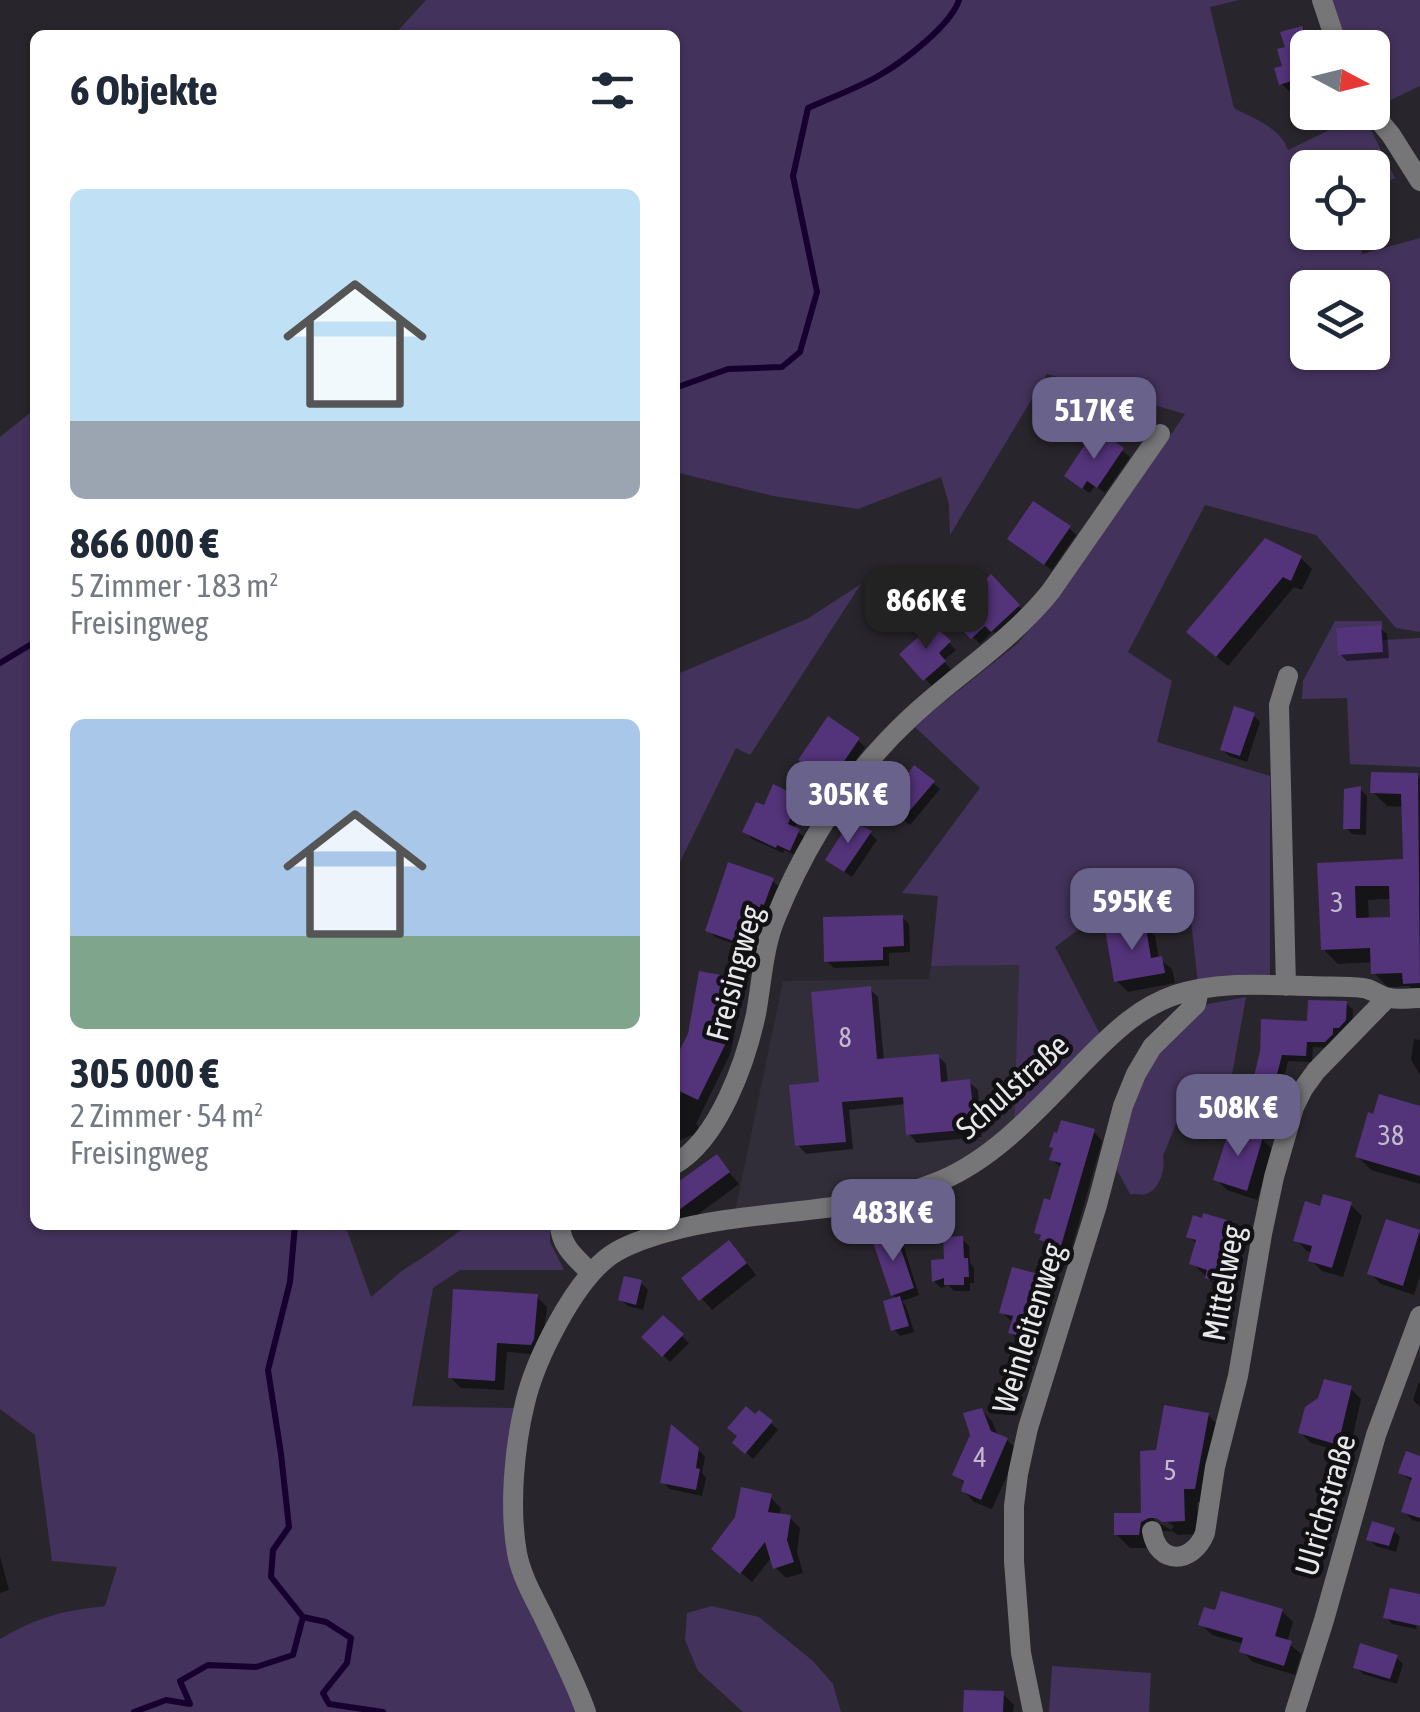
<!DOCTYPE html>
<html lang="de">
<meta charset="utf-8">
<style>
body{margin:0;font-family:"Asap Condensed",sans-serif;background:#f6f6f7;color:#1f2937;height:100vh;display:flex;flex-direction:column;font-size:38px;white-space:nowrap}
*{box-sizing:border-box;margin:0}
p{font-size:32px;color:#747a83}
.icon{flex:none;width:55px;height:55px;fill:none;stroke:currentColor;stroke-width:2;stroke-linecap:round;stroke-linejoin:round}
.map{position:relative;flex:1;overflow:hidden}
.side{position:absolute;left:30px;top:30px;width:650px;height:1200px;display:flex;flex-direction:column;background:#fff;border-radius:15px;box-shadow:0 2px 8px #0004}
.side>*{flex:none}
.needle{width:65px;rotate:97deg}
.fabs{position:absolute;left:1290px;top:30px;display:grid;gap:20px}
.fabs a{display:grid;place-items:center;width:100px;height:100px;border-radius:15px;background:#fff;box-shadow:0 2px 8px #0004;font-size:50px}
.price{position:absolute;translate:-50% -85px;padding:0 22px;border-radius:20px;background:#69628b;color:#fff;font-size:32px;line-height:65px;filter:drop-shadow(0 2px 5px #0008)}
.price::after{content:'';position:absolute;left:50%;top:60px;width:30px;height:22px;margin-left:-15px;background:inherit;clip-path:polygon(0 0,100% 0,50% 100%)}
.price.active{background:#222;color:#fff}
ul{padding:0;list-style:none}
li{display:grid;align-content:center;gap:20px;height:530px;padding:0 40px}
li span{display:grid;place-items:center;height:310px;border-radius:15px;color:#555}
li>.icon{margin-inline-start:auto}
span .icon{width:180px;height:180px;fill:#fffc;stroke-width:1}
li b{font-size:42px}
h2{display:flex;justify-content:space-between;align-items:center;height:120px;padding:0 40px;font-size:42px}
.map>svg:first-child{display:block}
.built{fill:#322e39}
.green{fill:#43325b;fill-rule:evenodd}
.shadow{fill:#0007;fill-rule:evenodd}
.lines{fill:none;stroke-linecap:round;stroke-linejoin:round}
.stream{stroke:#17002f;stroke-width:6}
.building{fill:#533379;fill-rule:evenodd}
.minor{stroke:#767578;stroke-width:20}
.labels{text-anchor:middle;dominant-baseline:central;stroke-width:9;stroke-linejoin:round;paint-order:stroke}
.number-label{font-size:28px;fill:#c3bace}
.street-label{font-size:32px;fill:#e8e7eb;stroke:#111012}
</style>
<div class="map">
<svg width="1420" height="1712" viewBox="0 0 1420 1712">
<rect width="100%" height="100%" fill="#28262c"/>
<!-- built -->
<path class="built" d="M 1019,964 L 1014,1123 L 961,1163 L 878,1196 L 735,1212 L 783,981 L 929,979 L 931,966 Z"/>
<!-- green -->
<path class="green" d="M 426,0 L 1239,0 L 1210,7 L 1234,108 C 1254,119 1280,127 1288,150 L 1363,114 L 1395,178 L 1373,190 L 1372,168 L 1308,168 L 1308,232 L 1357,233 L 1362,254 L 1420,238 L 1420,632 L 1396,628 L 1316,535 L 1205,505 L 1128,652 L 1172,681 L 1157,742 L 1270,776 L 1270,975 L 1198,984 L 1189,902 L 1097,916 L 1055,947 L 1101,1036 L 1014,1123 L 1019,965 L 931,966 L 938,896 L 902,893 L 980,788 L 914,726 L 1017,644 L 1064,590 L 1185,414 L 1047,374 L 950,535 L 949,504 L 941,477 L 858,509 L 773,496 L 675,472 L 675,35 L 394,35 ZM 1308,288 L 1372,288 L 1372,352 L 1308,352 Z
M 1332,0 L 1420,0 L 1420,86 L 1378,106 L 1373,99 L 1372,48 L 1345,47 Z
M 35,409 L 35,1225 L 345,1225 L 371,1297 L 403,1270 L 425,1256 L 468,1225 L 550,1225 L 550,1242 L 564,1270 L 460,1270 L 433,1288 L 412,1406 L 515,1408 L 523,1593 L 577,1712 L 0,1712 L 0,1639 C 38,1617 61,1611 105,1606 L 117,1567 L 52,1561 L 35,1435 L 0,1409 L 0,437 Z
M 861,584 L 750,755 L 736,748 L 675,872 L 675,675 L 807,619 Z
M 1335,621 L 1382,621 L 1383,640 L 1420,638 L 1420,767 L 1350,764 L 1347,698 L 1302,699 L 1303,681 Z
M 1246,997 L 1230,1086 L 1195,1077 L 1163,1156 C 1166,1168 1160,1188 1147,1194 C 1144,1195 1133,1194 1130,1194 L 1117,1170 L 1124,1129 L 1141,1074 L 1197,1010 L 1208,1004 Z
M 712,1606 L 759,1617 L 813,1661 L 833,1684 L 841,1712 L 743,1712 L 698,1671 L 685,1640 L 687,1613 Z
M 1052,1666 L 1151,1673 L 1149,1712 L 1049,1712 Z"/>
<!-- shadow -->
<path class="shadow" d="M 1302,28 L 1313,39 L 1315,48 L 1308,48 L 1308,90 L 1292,94 L 1281,83 L 1288,49 Z
M 1372,209 L 1375,211 L 1378,227 L 1372,228 Z
M 1104,437 L 1130,457 L 1105,493 L 1095,486 L 1090,493 L 1073,482 Z
M 1069,528 L 1076,535 L 1052,570 L 1017,546 Z
M 1265,541 L 1301,558 L 1312,569 L 1302,590 L 1294,587 L 1228,666 L 1200,643 Z
M 991,578 L 1025,613 L 999,637 L 993,631 L 980,644 L 962,626 L 971,617 Z
M 933,627 L 956,650 L 943,661 L 951,669 L 932,686 L 902,654 Z
M 1380,628 L 1387,634 L 1389,658 L 1347,661 L 1340,654 Z
M 1254,716 L 1260,722 L 1247,762 L 1229,756 L 1222,749 Z
M 858,740 L 865,747 L 837,787 L 808,766 Z
M 1417,776 L 1420,779 L 1420,997 L 1409,986 L 1388,987 L 1374,973 L 1373,962 L 1338,964 L 1323,949 L 1320,865 L 1406,861 L 1404,807 L 1387,806 L 1373,792 ZM 1392,899 L 1392,920 L 1369,920 L 1368,900 Z
M 906,779 L 933,783 L 940,789 L 910,825 L 889,809 Z
M 1360,789 L 1367,796 L 1366,835 L 1352,834 L 1346,828 Z
M 799,799 L 805,806 L 794,829 L 806,838 L 797,856 L 784,850 L 783,853 L 752,839 L 745,832 L 765,808 Z
M 870,833 L 877,840 L 852,877 L 835,866 Z
M 772,880 L 779,887 L 771,910 L 768,909 L 752,950 L 715,937 L 708,930 Z
M 902,917 L 909,924 L 910,952 L 889,953 L 889,966 L 834,968 L 827,961 Z
M 1144,925 L 1155,936 L 1159,959 L 1172,969 L 1175,983 L 1128,992 L 1117,981 Z
M 736,981 L 743,987 L 731,1052 L 696,1124 L 702,1131 L 696,1139 L 691,1135 L 675,1143 L 675,1097 L 682,1094 L 675,1090 L 675,1065 Z
M 870,989 L 878,997 L 884,1061 L 938,1056 L 946,1064 L 948,1084 L 969,1082 L 978,1090 L 982,1137 L 917,1143 L 909,1134 L 906,1104 L 849,1110 L 853,1149 L 806,1154 L 798,1145 L 822,1085 Z
M 1346,1003 L 1353,1010 L 1352,1028 L 1332,1048 L 1313,1047 L 1312,1062 L 1288,1061 L 1280,1095 L 1261,1091 L 1254,1084 L 1310,1024 Z
M 1414,1039 L 1420,1040 L 1420,1075 L 1411,1060 Z
M 1420,1109 L 1420,1184 L 1371,1170 L 1358,1157 Z
M 1093,1131 L 1102,1141 L 1070,1254 L 1051,1248 L 1037,1232 L 1052,1203 L 1062,1169 L 1052,1159 Z
M 1262,1139 L 1273,1150 L 1257,1200 L 1227,1190 L 1216,1179 Z
M 716,1157 L 739,1184 L 693,1218 L 675,1223 L 675,1187 Z
M 1351,1205 L 1362,1216 L 1343,1277 L 1322,1271 L 1311,1260 L 1313,1253 L 1307,1251 L 1296,1240 L 1322,1209 Z
M 1387,1222 L 1420,1233 L 1420,1276 L 1414,1295 L 1381,1284 L 1370,1273 Z
M 629,1225 L 666,1225 L 636,1232 Z
M 1232,1225 L 1243,1235 L 1232,1274 L 1238,1280 L 1234,1293 L 1218,1288 L 1192,1263 L 1198,1245 L 1189,1236 Z
M 895,1234 L 902,1241 L 919,1295 L 902,1301 L 906,1306 L 914,1332 L 900,1336 L 894,1329 L 898,1300 L 893,1295 Z
M 962,1239 L 969,1246 L 970,1263 L 974,1268 L 974,1283 L 970,1283 L 970,1291 L 954,1291 L 948,1285 L 941,1288 L 934,1281 Z
M 740,1254 L 756,1275 L 712,1310 L 685,1279 Z
M 1044,1279 L 1055,1290 L 1039,1348 L 1022,1344 L 1011,1333 L 1013,1323 L 1002,1312 Z
M 641,1283 L 648,1290 L 643,1310 L 628,1306 L 621,1300 Z
M 536,1296 L 547,1307 L 541,1355 L 507,1352 L 504,1390 L 461,1388 L 450,1377 Z
M 663,1318 L 689,1343 L 670,1362 L 645,1337 Z
M 1419,1382 L 1420,1383 L 1420,1407 L 1413,1400 Z
M 1350,1388 L 1361,1399 L 1349,1454 L 1311,1443 L 1300,1432 Z
M 981,1410 L 992,1421 L 998,1436 L 1007,1440 L 1018,1451 L 992,1509 L 974,1502 L 964,1491 L 966,1485 L 955,1475 Z
M 1208,1415 L 1222,1429 L 1209,1502 L 1197,1502 L 1198,1534 L 1178,1535 L 1172,1531 L 1164,1531 L 1155,1536 L 1152,1548 L 1130,1548 L 1116,1534 L 1144,1516 L 1158,1453 ZM 1154,1514 L 1174,1526 L 1171,1530 L 1154,1520 Z
M 771,1423 L 778,1430 L 753,1459 L 742,1449 Z
M 698,1449 L 705,1457 L 702,1473 L 706,1478 L 702,1496 L 670,1489 L 663,1482 Z
M 1420,1459 L 1420,1522 L 1412,1520 L 1404,1511 L 1413,1482 L 1401,1473 Z
M 770,1497 L 781,1508 L 779,1516 L 789,1517 L 800,1528 L 797,1552 L 803,1573 L 786,1578 L 775,1567 L 772,1557 L 752,1582 L 725,1560 Z
M 1393,1530 L 1400,1537 L 1396,1552 L 1376,1546 L 1369,1539 Z
M 0,1556 L 9,1590 L 0,1593 Z
M 1420,1601 L 1416,1629 L 1392,1624 L 1386,1617 Z
M 1282,1611 L 1293,1622 L 1287,1642 L 1301,1654 L 1295,1675 L 1253,1662 L 1242,1651 L 1244,1644 L 1212,1635 L 1201,1624 Z
M 1396,1657 L 1403,1664 L 1397,1684 L 1363,1674 L 1356,1667 Z
M 1003,1694 L 1014,1705 L 1013,1712 L 966,1712 Z"/>
<g class="lines">
<!-- stream -->
<path class="stream" d="M 675,388 L 728,369 L 782,367 L 800,352 L 817,292 L 793,176 L 808,108 C 832,97 858,88 880,75 C 904,61 951,25 959,0
M 0,663 L 35,642
M 295,1225 L 290,1282 L 268,1370 L 281,1454 L 289,1527 L 273,1550 L 271,1577 L 303,1617 L 326,1622 L 351,1638 L 347,1663 L 323,1693 L 329,1704 L 383,1712
M 134,1712 L 166,1700 L 190,1704 L 180,1681 L 208,1665 L 256,1667 L 293,1655 L 303,1617"/>
</g>
<!-- building -->
<path class="building" d="M 1302,26 L 1308,42 L 1308,76 L 1279,85 L 1274,68 L 1282,66 L 1277,49 L 1285,47 L 1280,32 Z
M 1103,433 L 1124,448 L 1097,488 L 1087,481 L 1082,489 L 1064,476 L 1088,440 L 1096,445 Z
M 1033,501 L 1071,526 L 1044,565 L 1007,539 Z
M 1265,538 L 1302,556 L 1291,581 L 1283,577 L 1216,657 L 1186,632 Z
M 991,574 L 1020,605 L 991,632 L 985,626 L 971,639 L 958,626 L 968,617 L 958,607 Z
M 933,624 L 951,641 L 939,653 L 946,661 L 923,681 L 899,654 Z
M 1381,625 L 1383,652 L 1338,655 L 1336,628 Z
M 1234,706 L 1255,713 L 1240,756 L 1220,750 Z
M 828,716 L 860,738 L 830,782 L 798,760 Z
M 914,765 L 935,781 L 902,820 L 879,802 L 901,773 L 906,776 Z
M 1371,772 L 1418,773 L 1420,983 L 1403,984 L 1402,973 L 1371,974 L 1370,948 L 1321,950 L 1317,863 L 1403,859 L 1401,794 L 1370,793 ZM 1355,886 L 1389,886 L 1390,917 L 1356,918 Z
M 773,784 L 800,797 L 788,824 L 800,829 L 790,851 L 777,845 L 776,848 L 742,832 L 756,802 L 764,805 Z
M 1361,786 L 1360,829 L 1343,829 L 1344,789 Z
M 850,821 L 872,831 L 844,872 L 825,860 Z
M 728,862 L 774,878 L 764,905 L 761,904 L 745,945 L 705,931 Z
M 903,915 L 904,946 L 883,947 L 883,960 L 824,962 L 823,917 Z
M 1145,922 L 1151,958 L 1162,956 L 1165,973 L 1114,982 L 1105,929 Z
M 699,971 L 737,978 L 725,1045 L 698,1100 L 675,1089 L 675,1059 L 688,1034 Z
M 871,986 L 877,1059 L 939,1054 L 941,1082 L 970,1079 L 975,1129 L 906,1135 L 903,1097 L 842,1102 L 846,1142 L 795,1146 L 789,1085 L 819,1082 L 811,992 Z
M 1308,1000 L 1347,1001 L 1346,1020 L 1339,1028 L 1333,1028 L 1333,1034 L 1325,1042 L 1307,1042 L 1306,1056 L 1282,1055 L 1273,1090 L 1252,1085 L 1260,1051 L 1261,1019 L 1307,1021 Z
M 1379,1094 L 1420,1106 L 1420,1176 L 1355,1157 L 1368,1112 L 1373,1114 Z
M 1061,1120 L 1095,1129 L 1061,1246 L 1039,1240 L 1041,1235 L 1034,1233 L 1044,1198 L 1050,1200 L 1061,1163 L 1049,1160 L 1053,1148 L 1049,1147 L 1054,1132 L 1057,1133 Z
M 1230,1127 L 1263,1137 L 1247,1191 L 1213,1180 Z
M 717,1154 L 730,1172 L 675,1213 L 675,1184 Z
M 1323,1194 L 1352,1202 L 1332,1268 L 1308,1261 L 1312,1246 L 1293,1241 L 1305,1201 L 1320,1206 Z
M 1203,1213 L 1234,1222 L 1221,1265 L 1228,1267 L 1223,1284 L 1205,1278 L 1207,1270 L 1189,1264 L 1196,1240 L 1186,1237 L 1193,1215 L 1202,1218 Z
M 1386,1219 L 1420,1230 L 1403,1286 L 1367,1274 Z
M 895,1231 L 914,1288 L 891,1296 L 872,1239 Z
M 963,1236 L 964,1258 L 968,1258 L 969,1277 L 964,1277 L 964,1285 L 944,1285 L 944,1278 L 932,1282 L 931,1260 L 944,1259 L 943,1237 Z
M 729,1240 L 747,1263 L 699,1301 L 681,1278 Z
M 1012,1267 L 1046,1276 L 1029,1339 L 1008,1333 L 1013,1316 L 999,1313 Z
M 624,1276 L 642,1280 L 636,1305 L 618,1300 Z
M 453,1289 L 538,1294 L 534,1339 L 531,1345 L 497,1343 L 495,1381 L 448,1378 Z
M 900,1296 L 909,1326 L 891,1331 L 883,1301 Z
M 663,1315 L 684,1334 L 662,1357 L 641,1337 Z
M 1324,1379 L 1352,1386 L 1338,1445 L 1298,1433 L 1305,1407 L 1318,1398 Z
M 1164,1405 L 1209,1413 L 1195,1489 L 1184,1489 L 1185,1521 L 1162,1522 L 1156,1518 L 1149,1518 L 1141,1522 L 1139,1535 L 1114,1535 L 1114,1513 L 1141,1513 L 1140,1451 L 1156,1450 Z
M 746,1406 L 755,1414 L 759,1410 L 773,1421 L 745,1454 L 732,1443 L 737,1436 L 727,1428 Z
M 982,1408 L 991,1431 L 1008,1438 L 981,1500 L 961,1491 L 964,1481 L 952,1475 L 970,1435 L 963,1413 Z
M 671,1424 L 699,1448 L 696,1468 L 700,1469 L 696,1490 L 660,1483 Z
M 1406,1451 L 1420,1456 L 1420,1518 L 1401,1512 L 1412,1478 L 1398,1473 Z
M 741,1487 L 772,1494 L 768,1512 L 791,1515 L 787,1540 L 794,1562 L 773,1569 L 765,1542 L 740,1574 L 711,1549 L 735,1517 Z
M 1372,1521 L 1395,1528 L 1389,1546 L 1366,1540 Z
M 1390,1588 L 1420,1594 L 1420,1626 L 1383,1618 Z
M 1221,1591 L 1283,1609 L 1275,1636 L 1292,1641 L 1284,1666 L 1239,1652 L 1243,1638 L 1198,1625 L 1204,1607 L 1215,1610 Z
M 1360,1643 L 1398,1655 L 1390,1679 L 1353,1668 Z
M 964,1690 L 1004,1691 L 1003,1712 L 963,1712 Z"/>
<g class="lines">
<!-- minor -->
<path class="minor" d="M 1322,0 L 1338,48
M 1372,112 L 1391,135 L 1420,181
M 1286,986 L 1279,705 L 1288,676
M 675,1164 C 719,1139 746,1061 756,1014 C 762,981 763,948 776,917 C 806,843 851,773 910,718 C 957,674 1010,642 1051,591 L 1160,434
M 560,1225 C 561,1247 576,1258 591,1273
M 1152,1531 C 1158,1566 1193,1564 1205,1533 L 1215,1467 L 1238,1376 L 1262,1234 L 1274,1177 L 1294,1107 L 1303,1089 L 1316,1071 L 1386,999
M 586,1712 C 574,1679 558,1648 543,1616 C 533,1596 521,1575 517,1553 C 509,1508 514,1448 525,1403 C 535,1360 574,1281 611,1255 C 627,1244 648,1238 667,1232 C 756,1207 852,1217 940,1181 C 1000,1156 1045,1101 1090,1056 C 1115,1031 1140,1007 1175,995 C 1217,981 1266,985 1310,986 C 1327,987 1345,986 1363,988 C 1373,989 1380,997 1390,998 C 1399,1000 1410,998 1420,998
M 1033,1712 L 1021,1653 L 1014,1561 L 1014,1506 L 1018,1474 L 1028,1428 L 1097,1205 L 1123,1106 L 1136,1074 L 1152,1047 L 1196,1004 L 1199,990
M 1295,1712 L 1324,1620 L 1376,1435 L 1420,1316"/>
</g>
<g class="labels">
<!-- number labels -->
<g class="number-label">
<text x="1337" y="902">3</text>
<text x="845" y="1037">8</text>
<text x="1391" y="1135">38</text>
<text x="980" y="1457">4</text>
<text x="1170" y="1470">5</text>
</g>
<!-- street labels -->
<g class="street-label">
<text transform="translate(734 973) rotate(-75)">Freisingweg</text>
<text transform="translate(1012 1086) rotate(-42)">Schulstraße</text>
<text transform="translate(1223 1283) rotate(-80)">Mittelweg</text>
<text transform="translate(1028 1328) rotate(-73)">Weinleitenweg</text>
<text transform="translate(1325 1505) rotate(-74)">Ulrichstraße</text>
</g>
</g>
</svg>
<div class="fabs">
<a><svg class="needle" viewBox="-14 -14 28 28"><path d="M0-13l5 13h-10z" fill="#e53935"/><path d="M0 13l5-13h-10z" fill="#747a83"/></svg></a>
<a><svg class="icon" aria-label="locate" viewBox="0 0 24 24"><circle cx="12" cy="12" r="6"/><path d="M12 2v4M12 18v4M2 12h4M18 12h4"/></svg></a>
<a><svg class="icon" aria-label="layers" viewBox="0 0 24 24"><path d="M12 4l9 5-9 5-9-5zM3 14l9 5 9-5"/></svg></a>
</div>
<b class="price" style="left:1094px;top:462px">517K €</b>
<b class="price active" style="left:926px;top:652px">866K €</b>
<b class="price" style="left:848px;top:846px">305K €</b>
<b class="price" style="left:1132px;top:953px">595K €</b>
<b class="price" style="left:1238px;top:1159px">508K €</b>
<b class="price" style="left:893px;top:1264px">483K €</b>
<section class="side">
<h2>6 Objekte<svg class="icon" aria-label="filters" viewBox="0 0 24 24"><path d="M4 7h16M4 17h16"/><circle cx="9" cy="7" r="2"/><circle cx="15" cy="17" r="2"/></svg></h2>
<ul>
<li><span style="background:linear-gradient(#bfe0f5 75%,#9aa5b1 0)"><svg class="icon" aria-label="home" viewBox="0 0 24 24"><path d="M3 11l9-7 9 7M6 9v11h12V9"/></svg></span><div><b>866 000 €</b><p>5 Zimmer · 183 m²</p><p>Freisingweg</p></div></li>
<li><span style="background:linear-gradient(#a9c7e8 70%,#7fa58c 0)"><svg class="icon" aria-label="home" viewBox="0 0 24 24"><path d="M3 11l9-7 9 7M6 9v11h12V9"/></svg></span><div><b>305 000 €</b><p>2 Zimmer · 54 m²</p><p>Freisingweg</p></div></li>
</ul>
</section>
</div>
